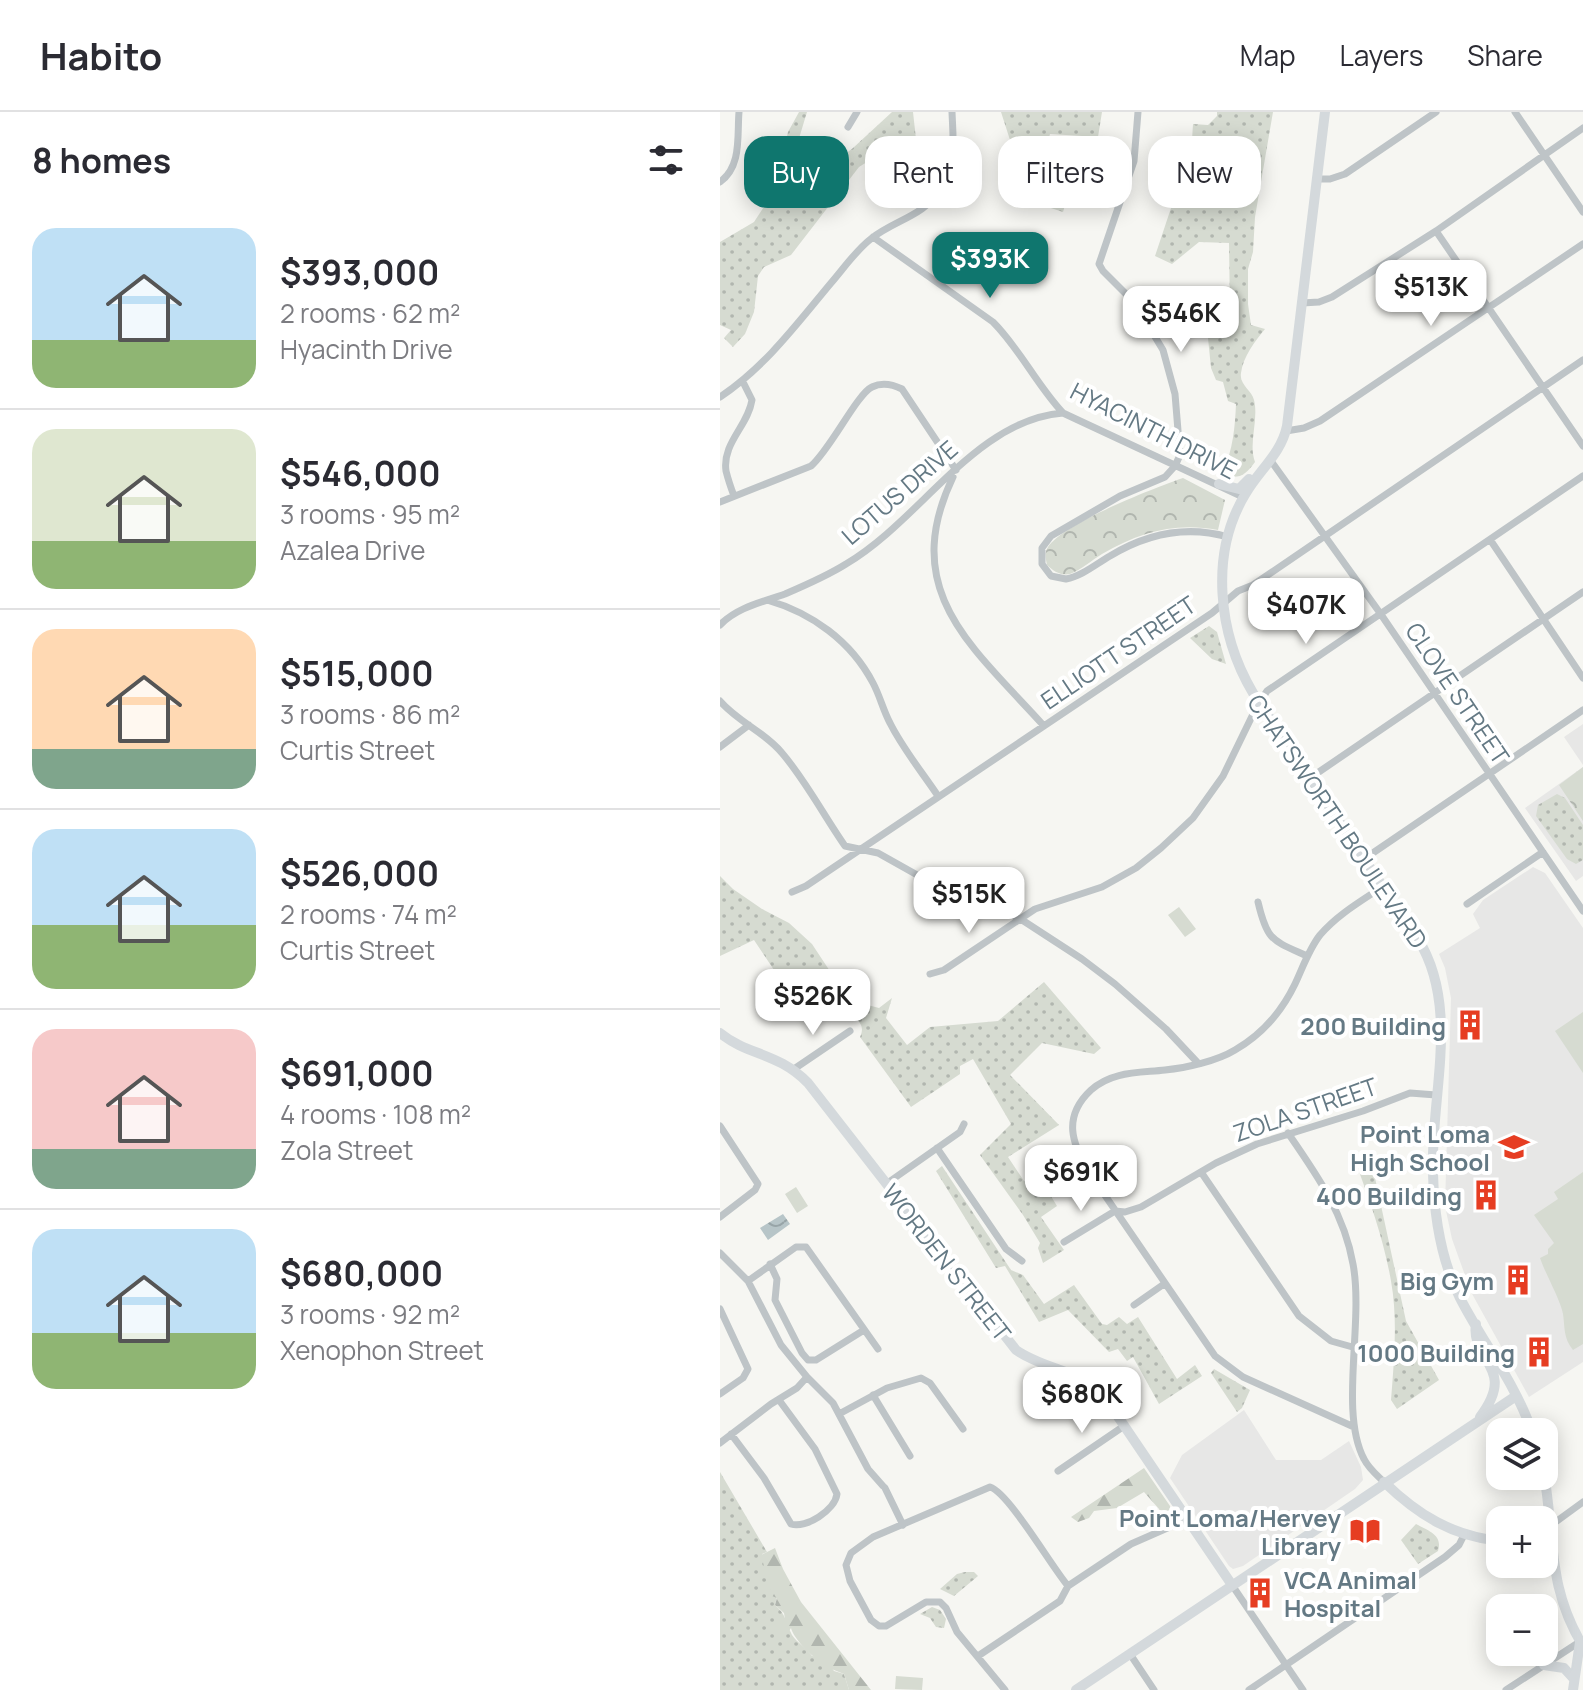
<!DOCTYPE html>
<meta charset="utf-8">
<style>
body{margin:0;font-family:Manrope,sans-serif;background:#f2f2f3;color:#2b2b33;height:100vh;display:flex;flex-direction:column;font-size:30px;white-space:nowrap}
*{box-sizing:border-box;margin:0}
p{font-size:26px;color:#7c7c81}
.icon{flex:none;width:44px;height:44px;fill:none;stroke:currentColor;stroke-width:2;stroke-linecap:round;stroke-linejoin:round}
.map{position:relative;flex:1;overflow:hidden}
.panel{display:flex;flex-direction:column;background:#fff;width:720px}
.panel>*{flex:none}
.guide{position:absolute;left:24px;top:24px;width:718px;height:72px;display:flex;gap:16px}
.fabs{position:absolute;left:766px;top:1306px;display:grid;gap:16px}
.fabs a{display:grid;place-items:center;width:72px;height:72px;border-radius:16px;background:#fff;box-shadow:0 4px 20px #0003;font-size:40px}
.price{position:absolute;translate:-50% -68px;padding:0 18px;border-radius:16px;background:#fff;color:#222;font-size:26px;line-height:52px;filter:drop-shadow(0 2px 4px #0008)}
.price::after{content:'';position:absolute;left:50%;top:48px;width:24px;height:18px;margin-left:-12px;background:inherit;clip-path:polygon(0 0,100% 0,50% 100%)}
.price.on{background:#0f766e;color:#fff}
ul{padding:0;list-style:none}
li{display:flex;align-items:center;gap:24px;height:200px;padding:0 32px}
li+li{border-top:2px solid #e1e1e2}
li span{display:grid;place-items:center;flex:none;width:224px;height:160px;border-radius:24px;color:#555}
li>.icon{margin-inline-start:auto}
span .icon{width:96px;height:96px;fill:#fffc;stroke-width:1}
li b{font-size:34px}
h2{display:flex;justify-content:space-between;align-items:center;height:96px;padding:0 32px;font-size:34px}
.chip{padding:0 28px;border-radius:24px;background:#fff;box-shadow:0 4px 20px #0003;font-size:28px;line-height:72px}
.chip.on{background:#0f766e;color:#fff}
header{display:flex;align-items:center;gap:48px;box-sizing:border-box;height:112px;padding:0 40px;background:#fff;border-bottom:2px solid #e1e1e2}
header strong{font-size:38px}
nav{display:flex;gap:44px;margin-inline-start:auto;font-size:28px}
main{display:flex;flex:1;min-height:0}
.map>svg:first-child{display:block}
.built{fill:#e7e7e6}
.grass{fill:url(#grass-dots)}
.forest{fill:url(#forest-firs)}
.park{fill:url(#park-crowns)}
.garden{fill:#d6dbd1}
.water{fill:url(#water-waves)}
.lines{fill:none;stroke-linecap:round;stroke-linejoin:round}
.street{stroke:#bec4c7;stroke-width:7}
.secondary{stroke:#d4d9dc;stroke-width:10}
.labels{text-anchor:middle;dominant-baseline:central;stroke-width:8;stroke-linejoin:round;paint-order:stroke}
.street-label{font-size:24px;fill:#647984;stroke:#fff}
.poi-label{font-size:24px;font-weight:bold;fill:#647984;stroke:#fff;text-anchor:end}
</style>
<header>
<strong>Habito</strong>
<nav><a>Map</a><a>Layers</a><a>Share</a></nav>
</header>
<main>
<section class="panel">
<h2>8 homes<svg class="icon" aria-label="filters" viewBox="0 0 24 24"><path d="M4 7h16M4 17h16"/><circle cx="9" cy="7" r="2"/><circle cx="15" cy="17" r="2"/></svg></h2>
<ul>
<li><span style="background:linear-gradient(#bfe0f5 70%,#8fb573 0)"><svg class="icon" aria-label="home" viewBox="0 0 24 24"><path d="M3 11l9-7 9 7M6 9v11h12V9"/></svg></span><div><b>$393,000</b><p>2 rooms · 62 m²</p><p>Hyacinth Drive</p></div></li>
<li><span style="background:linear-gradient(#dfe7d0 70%,#8fb573 0)"><svg class="icon" aria-label="home" viewBox="0 0 24 24"><path d="M3 11l9-7 9 7M6 9v11h12V9"/></svg></span><div><b>$546,000</b><p>3 rooms · 95 m²</p><p>Azalea Drive</p></div></li>
<li><span style="background:linear-gradient(#ffd9b3 75%,#7fa58c 0)"><svg class="icon" aria-label="home" viewBox="0 0 24 24"><path d="M3 11l9-7 9 7M6 9v11h12V9"/></svg></span><div><b>$515,000</b><p>3 rooms · 86 m²</p><p>Curtis Street</p></div></li>
<li><span style="background:linear-gradient(#bfe0f5 60%,#8fb573 0)"><svg class="icon" aria-label="home" viewBox="0 0 24 24"><path d="M3 11l9-7 9 7M6 9v11h12V9"/></svg></span><div><b>$526,000</b><p>2 rooms · 74 m²</p><p>Curtis Street</p></div></li>
<li><span style="background:linear-gradient(#f6c9c9 75%,#7fa58c 0)"><svg class="icon" aria-label="home" viewBox="0 0 24 24"><path d="M3 11l9-7 9 7M6 9v11h12V9"/></svg></span><div><b>$691,000</b><p>4 rooms · 108 m²</p><p>Zola Street</p></div></li>
<li><span style="background:linear-gradient(#bfe0f5 65%,#8fb573 0)"><svg class="icon" aria-label="home" viewBox="0 0 24 24"><path d="M3 11l9-7 9 7M6 9v11h12V9"/></svg></span><div><b>$680,000</b><p>3 rooms · 92 m²</p><p>Xenophon Street</p></div></li>
</ul>
</section>
<div class="map">
<svg width="863" height="1578" viewBox="0 0 863 1578">
<defs>
<pattern id="grass-dots" width="8" height="8" patternUnits="userSpaceOnUse" patternTransform="scale(2)"><rect width="8" height="8" fill="#d6dbd1"/><path d="M2 2h.1M6 6h.1" fill="none" stroke="#b1b6af" stroke-width="1.8" stroke-linecap="round"/></pattern>
<pattern id="forest-firs" width="22" height="20" patternUnits="userSpaceOnUse" patternTransform="scale(2)"><rect width="22" height="20" fill="#d6dbd1"/><path d="M5 1l3.5 6h-7zM16 11l3.5 6h-7z" fill="#b1b6af"/></pattern>
<pattern id="park-crowns" width="20" height="18" patternUnits="userSpaceOnUse" patternTransform="scale(2)"><rect width="20" height="18" fill="#d6dbd1"/><path d="M2 6a3 3 0 1 1 6 0M12 15a3 3 0 1 1 6 0" fill="none" stroke="#b1b6af"/></pattern>
<pattern id="water-waves" width="16" height="10" patternUnits="userSpaceOnUse" patternTransform="scale(2)"><rect width="16" height="10" fill="#b7c5c8"/><path d="M0 5q4-4 8 0t8 0" fill="none" stroke="#98a5a8"/></pattern>
</defs>
<rect width="100%" height="100%" fill="#f6f6f2"/>
<!-- built -->
<path class="built" d="M 863,612 L 863,653 L 844,625 Z
M 863,655 L 863,764 L 856,769 L 805,696 Z
M 813,755 L 825,761 L 863,816 L 863,1250 L 809,1285 L 751,1180 L 732,1127 L 725,1094 L 731,886 L 725,856 L 719,842 L 760,816 L 753,802 L 763,788 Z
M 524,1298 L 556,1348 L 601,1348 L 629,1329 L 641,1355 L 643,1368 L 635,1377 L 523,1454 L 513,1457 L 509,1454 L 450,1366 L 462,1343 Z"/>
<!-- grass -->
<path class="grass" d="M 79,0 L 87,0 L 77,33 L 87,49 L 107,56 L 133,36 L 172,0 L 193,0 L 196,27 L 180,65 L 166,38 L 139,55 L 71,143 L 44,155 L 38,164 L 34,200 L 25,222 L 13,235 L 4,226 L 11,218 L 0,213 L 0,130 L 34,110 L 53,81 L 68,20 Z
M 281,0 L 382,0 L 378,25 L 330,22 L 327,33 L 360,44 L 343,100 L 282,80 L 290,28 Z
M 497,0 L 553,0 L 535,105 L 533,140 L 528,157 L 528,192 L 531,213 L 545,217 C 535,229 523,245 521,261 C 519,273 532,278 534,288 C 539,308 528,331 535,350 C 526,362 521,367 506,364 L 503,359 C 513,338 515,315 516,292 L 508,289 L 503,270 L 496,268 L 491,256 L 488,226 L 501,225 L 510,200 L 509,131 L 479,130 L 452,152 L 435,144 L 452,93 L 463,50 L 513,52 L 519,25 L 472,28 L 473,12 L 488,13 L 497,4 Z
M 489,514 L 497,520 L 506,552 L 492,547 L 470,526 Z
M 837,682 L 845,686 L 863,713 L 863,748 L 856,752 L 847,747 L 816,704 L 818,693 Z
M 0,764 L 13,777 L 42,797 L 69,811 L 92,832 L 129,888 L 159,896 L 172,886 L 166,906 L 187,933 L 210,915 L 278,909 L 324,870 L 381,936 L 374,942 L 322,931 L 290,963 L 339,1013 L 288,1045 L 304,1069 L 318,1063 L 337,1094 L 321,1105 L 344,1138 L 323,1151 L 318,1136 L 320,1131 L 303,1103 L 260,1043 L 291,1012 L 253,947 L 240,954 L 240,962 L 191,995 L 140,925 C 145,915 140,907 129,904 L 122,907 L 65,859 L 58,864 L 34,828 L 0,844 Z
M 649,1038 L 686,1209 L 719,1268 L 677,1297 L 671,1288 C 674,1249 678,1208 671,1169 C 664,1129 651,1092 637,1054 Z
M 222,1054 L 291,1158 L 303,1163 L 324,1192 L 354,1173 L 382,1212 L 387,1213 L 399,1205 L 407,1212 L 418,1205 L 457,1267 L 475,1253 L 482,1264 L 439,1292 L 413,1245 L 407,1249 L 398,1237 L 389,1240 L 348,1198 L 319,1210 L 285,1154 L 276,1156 L 216,1059 Z
M 494,1257 L 530,1278 L 522,1296 L 517,1300 L 491,1261 Z
M 0,1360 L 47,1440 L 42,1442 L 57,1485 L 55,1493 C 66,1502 66,1511 72,1523 C 77,1531 87,1536 92,1544 L 104,1545 L 114,1559 L 124,1562 L 129,1578 L 0,1578 Z
M 696,1412 C 709,1419 723,1423 718,1439 L 698,1452 L 681,1428 Z
M 245,1460 L 254,1460 L 258,1464 L 234,1484 L 220,1477 L 237,1462 Z
M 212,1495 L 220,1498 L 226,1507 L 224,1516 L 216,1515 L 210,1506 L 200,1502 Z"/>
<!-- forest -->
<path class="forest" d="M 424,1356 L 450,1394 L 451,1401 L 447,1408 L 444,1408 L 439,1397 L 424,1380 L 397,1396 L 374,1399 L 369,1406 L 358,1410 L 351,1405 Z
M 55,1436 L 63,1457 L 81,1490 L 151,1578 L 129,1578 L 124,1562 L 104,1554 L 103,1546 L 99,1548 C 90,1544 73,1525 71,1516 L 67,1522 L 58,1522 L 53,1514 L 56,1508 L 65,1507 L 64,1501 L 55,1493 L 57,1486 L 52,1484 L 41,1443 Z"/>
<!-- park -->
<path class="park" d="M 463,366 L 505,388 L 498,418 C 455,410 420,420 382,442 C 372,448 361,458 350,462 C 341,464 333,459 327,453 C 326,447 324,441 328,435 C 344,411 434,376 463,366 Z
M 863,655 L 863,709 L 839,673 Z"/>
<!-- garden -->
<path class="garden" d="M 459,795 L 476,817 L 465,825 L 448,803 Z
M 863,900 L 863,961 L 835,919 Z
M 863,1060 L 863,1232 L 853,1238 C 843,1226 845,1215 843,1202 C 841,1189 825,1161 820,1146 L 828,1142 L 828,1137 L 834,1131 L 814,1103 L 838,1087 L 834,1080 Z
M 76,1075 L 88,1094 L 77,1101 L 65,1082 Z
M 176,1564 L 203,1566 L 202,1578 L 175,1577 Z"/>
<!-- water -->
<path class="water" d="M 63,1102 L 70,1112 L 48,1128 L 40,1116 Z"/>
<g class="lines">
<!-- street -->
<path class="street" d="M 418,0 L 414,49 L 379,152 L 383,159 L 414,190 L 443,238 L 455,282 L 460,343 L 455,354 L 445,365 L 400,384 L 331,424 L 322,436 L 322,452 L 331,464 L 346,467 C 362,464 376,452 390,444 C 428,421 466,413 508,425
M 795,0 L 863,100
M 128,15 L 137,0
M 597,67 L 610,67 L 625,62 L 716,0
M 0,70 C 22,54 17,24 19,0
M 716,119 L 863,334
M 153,125 L 273,210 C 300,237 316,272 343,301 L 523,385
M 582,191 L 599,190 L 612,185 L 716,119 L 863,16
M 0,285 C 45,255 76,213 111,171 C 124,156 136,138 152,126 C 175,108 204,104 221,77 C 237,53 233,27 232,0
M 566,319 L 584,316 L 600,309 L 863,132
M 551,349 L 660,501 L 863,799
M 233,365 C 178,480 253,535 324,614
M 14,384 C 11,376 8,367 6,359 C 2,331 28,314 32,288 L 23,270
M 0,390 L 91,354 C 110,338 137,282 152,275 C 162,270 172,272 182,277 L 236,358
M 771,429 L 863,566
M 47,488 C 92,501 131,529 153,571 C 160,584 163,598 170,611 C 183,637 202,660 218,684
M 0,513 C 17,495 43,490 65,482 C 86,473 107,464 126,452 C 201,408 255,308 343,301
M 0,589 C 18,610 45,620 62,641 C 86,669 104,704 125,734 L 158,741 L 215,773 L 299,806 L 362,847 L 395,872 L 446,917 L 477,950
M 0,635 L 29,613
M 590,666 L 863,480
M 644,747 L 863,598
M 72,780 L 86,774 L 492,501 L 518,479 L 533,473 L 863,248
M 538,790 C 547,829 552,828 587,844
M 747,792 L 823,740
M 210,862 L 224,858 L 315,797 L 382,775 L 416,756 L 441,736 L 473,706 L 503,664 L 536,596 L 547,579 L 863,364
M 74,957 L 130,919
M 0,1014 L 38,1072 L 35,1078 L 0,1105
M 568,1021 C 597,1063 624,1101 633,1152 C 644,1210 619,1300 644,1347 C 649,1357 657,1363 664,1370
M 217,1036 L 286,1137 L 302,1149
M 481,1060 L 579,1204 L 611,1229 L 636,1236
M 166,1072 L 240,1020 L 244,1012
M 344,1130 L 395,1099 L 405,1100 L 421,1095 L 496,1051 L 537,1032 L 643,999 L 690,981 L 716,983
M 0,1141 L 28,1169 L 61,1233 L 87,1265 L 113,1291 L 148,1357 L 163,1374
M 50,1152 L 57,1167 L 55,1188 L 82,1241 L 88,1248 L 96,1248 L 144,1218
M 28,1169 L 76,1135 L 86,1135 L 158,1237
M 414,1193 L 444,1172
M 0,1197 L 28,1257 L 23,1266 L 0,1282
M 153,1283 L 190,1344
M 119,1302 L 167,1276 L 201,1266 L 210,1271 L 243,1317
M 634,1315 L 523,1265 L 495,1244 L 369,1060 C 352,1032 342,1005 371,978 C 392,959 419,961 445,958 C 466,956 497,949 515,938 C 541,923 562,899 575,872 C 583,855 589,837 600,823 C 617,803 641,789 662,775
M 11,1322 L 44,1366 L 71,1412 C 86,1417 115,1398 117,1382 L 95,1337 L 59,1288
M 0,1331 L 51,1292 L 77,1276 L 87,1265
M 338,1359 L 404,1314
M 165,1376 L 183,1413
M 830,1414 L 863,1390
M 512,1473 L 583,1578
M 348,1474 L 411,1432 L 468,1407
M 410,1542 L 434,1578
M 258,1544 L 340,1489 L 348,1474
M 285,1578 L 237,1520 L 226,1496 L 220,1490 L 206,1490 L 166,1514 L 159,1514 L 151,1508 L 130,1469 L 126,1453 L 131,1441 L 153,1425 L 270,1375 C 289,1381 331,1454 348,1474
M 529,1578 L 725,1445 L 739,1433 L 744,1423
M 786,1578 L 861,1529"/>
<!-- secondary -->
<path class="secondary" d="M 605,0 L 567,314 C 561,342 540,357 526,381 C 489,441 498,522 533,581 L 698,827 C 741,896 710,985 713,1061 C 714,1102 721,1148 740,1186 C 763,1231 796,1272 812,1320
M 499,372 L 519,377 L 529,367
M 0,921 C 28,944 58,940 88,971 L 296,1238 C 323,1257 358,1258 382,1281 L 512,1473
M 756,1212 C 750,1249 798,1255 760,1305
M 824,1362 C 835,1425 827,1476 863,1534
M 664,1370 C 698,1403 732,1424 780,1429
M 824,1553 L 844,1556 L 854,1567
M 356,1578 L 796,1284
M 853,1578 L 860,1530"/>
</g>
<!-- icons -->
<defs>
<g id="building-bare" transform="scale(2.4)"><path d="M-4-6H4V6H1V3H-1V6H-4ZM-2.5-4.3h1.7v1.8h-1.7ZM.8-4.3h1.7v1.8H.8ZM-2.5-1h1.7V.8h-1.7ZM.8-1h1.7V.8H.8Z" fill="#e63d22" stroke="#fff" stroke-width="2.5" paint-order="stroke"/></g>
<g id="school-bare" transform="scale(2.4)"><path d="M0-5L7-2L0 1L-7-2ZM-4 1L0 2.5L4 1V4Q0 6-4 4Z" fill="#e63d22" stroke="#fff" stroke-width="2.5" paint-order="stroke"/></g>
<g id="library-bare" transform="scale(2.4)"><path d="M-6-4Q-3-5.5-.7-3.5V5Q-3 3-6 4ZM6-4Q3-5.5 .7-3.5V5Q3 3 6 4Z" fill="#e63d22" stroke="#fff" stroke-width="2.5" paint-order="stroke"/></g>
</defs>
<g fill-rule="evenodd">
<use href="#building-bare" x="750" y="913"/>
<use href="#school-bare" x="794" y="1035"/>
<use href="#building-bare" x="766" y="1083"/>
<use href="#building-bare" x="798" y="1168"/>
<use href="#building-bare" x="819" y="1240"/>
<use href="#library-bare" x="645" y="1419"/>
<use href="#building-bare" x="540" y="1481"/>
</g>
<g class="labels">
<!-- street labels -->
<g class="street-label">
<text transform="translate(434 318) rotate(27)">HYACINTH DRIVE</text>
<text transform="translate(179 380) rotate(-41)">LOTUS DRIVE</text>
<text transform="translate(398 540) rotate(-34)">ELLIOTT STREET</text>
<text transform="translate(738 581) rotate(56)">CLOVE STREET</text>
<text transform="translate(618 709) rotate(56)">CHATSWORTH BOULEVARD</text>
<text transform="translate(585 997) rotate(-19)">ZOLA STREET</text>
<text transform="translate(227 1150) rotate(52)">WORDEN STREET</text>
</g>
<!-- poi labels -->
<g class="poi-label">
<text x="726" y="913">200 Building</text>
<text x="770" y="1021">Point Loma<tspan x="770" dy="28">High School</tspan></text>
<text x="742" y="1083">400 Building</text>
<text x="774" y="1168">Big Gym</text>
<text x="795" y="1240">1000 Building</text>
<text x="621" y="1405">Point Loma/Hervey<tspan x="621" dy="28">Library</tspan></text>
<text x="564" y="1467" text-anchor="start">VCA Animal<tspan x="564" dy="28">Hospital</tspan></text>
</g>
</g>
</svg>
<div class="fabs">
<a><svg class="icon" aria-label="layers" viewBox="0 0 24 24"><path d="M12 4l9 5-9 5-9-5zM3 14l9 5 9-5"/></svg></a>
<a>+</a>
<a>−</a>
</div>
<b class="price on" style="left:270px;top:188px">$393K</b>
<b class="price" style="left:711px;top:216px">$513K</b>
<b class="price" style="left:461px;top:242px">$546K</b>
<b class="price" style="left:586px;top:534px">$407K</b>
<b class="price" style="left:249px;top:823px">$515K</b>
<b class="price" style="left:93px;top:925px">$526K</b>
<b class="price" style="left:361px;top:1101px">$691K</b>
<b class="price" style="left:362px;top:1323px">$680K</b>
<div class="guide">
<a class="chip on">Buy</a>
<a class="chip">Rent</a>
<a class="chip">Filters</a>
<a class="chip">New</a>
</div>
</div>
</main>
